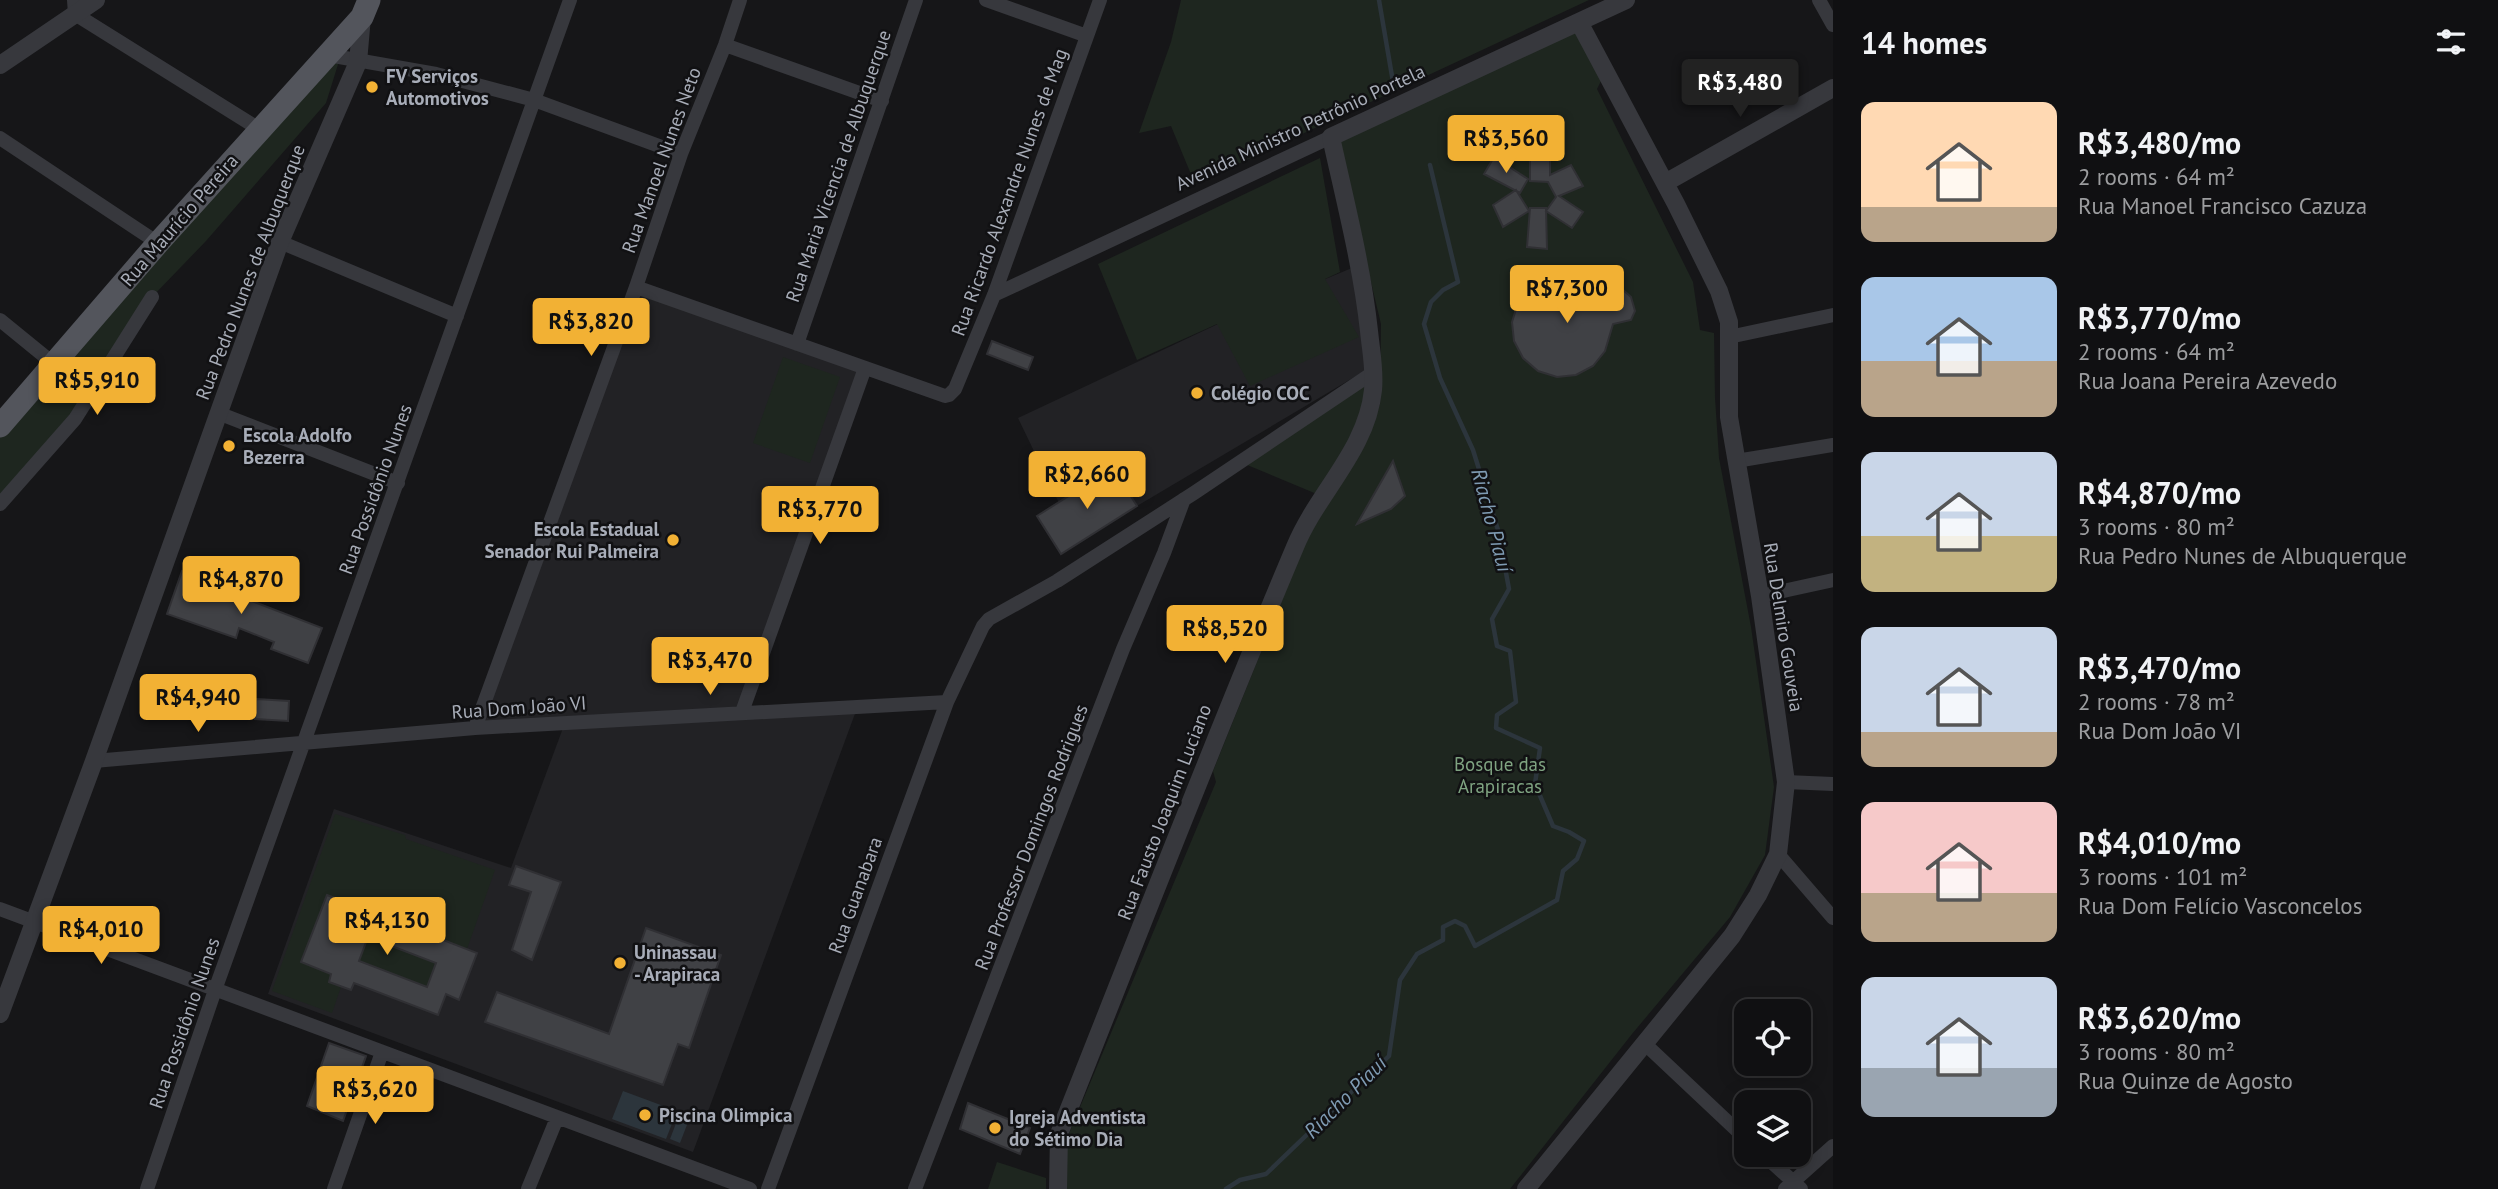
<!DOCTYPE html>
<meta charset="utf-8">
<style>
body{margin:0;font-family:"PT Sans",sans-serif;background:#19191b;color:#f1f3f6;height:100vh;display:flex;flex-direction:column;font-size:26px;white-space:nowrap}
*{box-sizing:border-box;margin:0}
p{font-size:23px;color:#9c9d9f}
.icon{flex:none;width:38px;height:38px;fill:none;stroke:currentColor;stroke-width:2;stroke-linecap:round;stroke-linejoin:round}
.map{position:relative;flex:1;overflow:hidden}
.sheet{display:flex;flex-direction:column;background:#101012;width:665px}
.sheet>*{flex:none}
.tools{position:absolute;left:1734px;top:999px;display:grid;gap:14px}
.tools a{display:grid;place-items:center;width:77px;height:77px;border-radius:14px;background:#101012;box-shadow:0 4px 18px #0003,0 0 0 2px #303032;font-size:35px}
.price{position:absolute;translate:-50% -60px;padding:0 16px;border-radius:7px;background:#f2b134;color:#111;font-size:23px;line-height:46px;filter:drop-shadow(0 2px 4px #0008)}
.price::after{content:'';position:absolute;left:50%;top:42px;width:21px;height:16px;margin-left:-10px;background:inherit;clip-path:polygon(0 0,100% 0,50% 100%)}
.price.current{background:#222;color:#fff}
ul{padding:0;list-style:none}
li{display:flex;align-items:center;gap:21px;height:175px;padding:0 28px}
li span{display:grid;place-items:center;flex:none;width:196px;height:140px;border-radius:14px;color:#555}
li>.icon{margin-inline-start:auto}
span .icon{width:84px;height:84px;fill:#fffc;stroke-width:1}
li b{font-size:30px}
h2{display:flex;justify-content:space-between;align-items:center;height:84px;padding:0 28px;font-size:30px}
main{display:flex;flex:1;min-height:0}
.map>svg:first-child{display:block}
.built{fill:#222225}
.green{fill:#1e261f}
.water{fill:#2c353c}
.lines{fill:none;stroke-linecap:round;stroke-linejoin:round}
.stream{stroke:#2c353c;stroke-width:4.5}
.building{fill:#404145;stroke:#303034;stroke-width:2;fill-rule:evenodd}
.minor{stroke:#37383d;stroke-width:14}
.tertiary{stroke:#37383d;stroke-width:18}
.primary{stroke:#53555c;stroke-width:23}
.poi-dot{fill:#f2b134;stroke:#111113;stroke-width:2.5}
.labels{text-anchor:middle;dominant-baseline:central;stroke-width:5;stroke-linejoin:round;paint-order:stroke}
.poi-label{font-size:19px;font-weight:bold;fill:#a8adb8;stroke:#111113;text-anchor:start}
.street-label{font-size:19px;fill:#a8adb8;stroke:#111113}
.park-label{font-size:19px;fill:#7fa381;stroke:#111113}
.water-label{font-size:21px;font-style:italic;fill:#7f9bb3;stroke:#111113}
</style>
<main>
<div class="map">
<svg width="1833" height="1189" viewBox="0 0 1833 1189">
<rect width="100%" height="100%" fill="#161618"/>
<!-- built -->
<path class="built" d="M 1359,265 L 1373,366 L 1137,506 L 1113,469 L 1059,503 L 1018,418 L 1218,324 Z
M 636,287 L 865,368 L 742,712 L 475,728 Z
M 856,711 L 693,1152 L 268,994 L 334,809 L 511,868 L 563,728 Z"/>
<!-- green -->
<path class="green" d="M 1181,0 L 1589,0 L 1195,184 L 1171,126 L 1139,133 L 1171,42 Z
M 1577,29 L 1602,79 L 1597,89 L 1693,282 L 1700,330 L 1714,333 L 1715,398 L 1719,458 L 1751,627 L 1774,787 L 1765,855 L 1730,917 L 1632,1034 L 1510,1189 L 1065,1189 L 1065,1143 L 1216,782 L 1213,771 L 1306,540 L 1365,445 L 1380,404 L 1381,324 L 1337,140 Z
M 340,58 L 326,103 L 206,241 L 152,297 L 75,419 L 0,504 L 0,426 Z
M 1320,158 L 1340,272 L 1325,279 L 1359,337 L 1250,386 L 1217,324 L 1137,360 L 1098,264 Z
M 783,357 L 840,377 L 810,463 L 753,443 Z
M 1374,372 L 1373,391 L 1324,497 L 1240,462 Z
M 335,814 L 405,835 L 406,839 L 495,870 L 467,949 L 327,895 L 301,962 L 331,974 L 329,982 L 341,987 L 332,1013 L 272,991 Z
M 368,937 L 436,963 L 427,987 L 359,961 Z
M 997,1162 L 1046,1178 L 1046,1189 L 988,1189 Z"/>
<!-- water -->
<path class="water" d="M 623,1091 L 677,1111 L 666,1139 L 612,1119 Z
M 680,1113 L 690,1117 L 680,1143 L 670,1139 Z"/>
<g class="lines">
<!-- stream -->
<path class="stream" d="M 1379,0 L 1393,82
M 1226,1189 L 1240,1180 L 1266,1174 L 1389,1056 L 1400,980 L 1417,954 L 1443,940 L 1443,927 L 1455,921 L 1465,926 L 1475,946 L 1557,900 L 1563,871 L 1577,859 L 1584,841 L 1569,832 L 1553,826 L 1535,784 L 1540,748 L 1496,728 L 1497,715 L 1516,702 L 1510,651 L 1497,646 L 1492,619 L 1509,589 L 1498,530 L 1473,450 L 1440,378 L 1424,324 L 1431,302 L 1443,290 L 1458,282 L 1430,165"/>
</g>
<!-- building -->
<path class="building" d="M 1530,152 L 1550,152 L 1550,175 L 1571,165 L 1583,186 L 1559,196 L 1583,212 L 1572,228 L 1546,211 L 1556,197 L 1548,182 L 1530,181 Z
M 1494,157 L 1528,179 L 1520,193 L 1484,174 Z
M 1516,190 L 1529,211 L 1503,227 L 1493,205 Z
M 1530,208 L 1546,208 L 1547,249 L 1527,247 Z
M 1567,277 L 1585,284 L 1600,296 L 1622,289 L 1631,297 L 1635,311 L 1631,320 L 1613,324 L 1605,351 L 1593,366 L 1576,375 L 1557,377 L 1538,371 L 1523,358 L 1514,341 L 1512,322 L 1518,303 L 1530,288 L 1547,279 Z
M 992,341 L 1033,357 L 1028,370 L 987,354 Z
M 1393,461 L 1405,496 L 1391,509 L 1357,524 Z
M 1113,468 L 1137,506 L 1061,554 L 1037,516 Z
M 182,571 L 251,595 L 249,600 L 322,628 L 308,663 L 271,649 L 274,642 L 239,628 L 236,638 L 167,614 Z
M 256,699 L 289,701 L 288,721 L 255,719 Z
M 516,866 L 561,882 L 532,960 L 512,950 L 531,892 L 509,885 Z
M 327,895 L 477,953 L 459,1000 L 446,994 L 438,1015 L 354,983 L 351,990 L 329,982 L 331,974 L 301,962 ZM 368,937 L 436,963 L 427,987 L 359,961 Z
M 646,928 L 721,955 L 689,1048 L 678,1044 L 663,1085 L 485,1022 L 497,992 L 609,1034 Z
M 329,1043 L 366,1056 L 343,1121 L 307,1106 Z
M 968,1103 L 1030,1128 L 1020,1154 L 960,1129 Z"/>
<g class="lines">
<!-- minor -->
<path class="minor" d="M 74,0 L 75,14 L 259,129
M 986,0 L 1087,36
M 1819,0 L 1833,25
M 725,45 L 882,101
M 328,55 L 436,74 L 534,100 L 681,154
M 0,138 L 158,243
M 280,242 L 457,316
M 636,287 L 945,396 L 949,395 L 955,389 L 994,295 L 1100,0
M 994,295 L 1331,137
M 0,320 L 54,364
M 1729,337 L 1833,315
M 797,344 L 916,0
M 218,413 L 398,483
M 1736,461 L 1833,445
M 0,504 L 75,419 L 152,297
M 1760,596 L 1833,580
M 742,712 L 865,368
M 475,728 L 636,287 L 681,154 L 725,45 L 740,0
M 94,761 L 475,728 L 947,702
M 1786,782 L 1833,784
M 1778,854 L 1833,918
M 0,909 L 750,1189
M 1644,1043 L 1746,1139
M 1764,1155 L 1801,1189
M 147,1189 L 215,990 L 570,0
M 334,1189 L 382,1052
M 528,1189 L 557,1118
M 768,1189 L 947,702 L 983,626 L 989,619 L 1057,581 L 1194,493 L 1374,372
M 915,1189 L 1123,649 L 1164,553 L 1184,499
M 1785,1189 L 1833,1146"/>
<!-- tertiary -->
<path class="tertiary" d="M 0,65 L 96,0
M 1665,183 L 1833,88
M 0,1014 L 94,761 L 280,242 L 358,62 L 362,17
M 1058,1189 L 1059,1134 C 1137,938 1213,741 1295,547 C 1317,493 1367,450 1373,390 C 1375,370 1371,351 1369,331 C 1362,266 1345,201 1331,137 L 1626,0
M 1526,1189 L 1732,936 L 1758,895 L 1778,854 L 1786,782 L 1760,596 L 1729,417 L 1729,322 L 1719,291 L 1676,204 L 1579,22"/>
<!-- primary -->
<path class="primary" d="M 0,426 L 158,243 L 362,17 L 369,0"/>
</g>
<!-- markers -->
<g class="poi-dot">
<circle cx="372" cy="87" r="7"/>
<circle cx="1197" cy="393" r="7"/>
<circle cx="229" cy="446" r="7"/>
<circle cx="673" cy="540" r="7"/>
<circle cx="620" cy="963" r="7"/>
<circle cx="645" cy="1115" r="7"/>
<circle cx="995" cy="1128" r="7"/>
</g>
<g class="labels">
<!-- poi labels -->
<g class="poi-label">
<text x="386" y="76">FV Serviços<tspan x="386" dy="22">Automotivos</tspan></text>
<text x="1211" y="393">Colégio COC</text>
<text x="243" y="435">Escola Adolfo<tspan x="243" dy="22">Bezerra</tspan></text>
<text x="659" y="529" text-anchor="end">Escola Estadual<tspan x="659" dy="22">Senador Rui Palmeira</tspan></text>
<text x="634" y="952">Uninassau<tspan x="634" dy="22">- Arapiraca</tspan></text>
<text x="659" y="1115">Piscina Olimpica</text>
<text x="1009" y="1117">Igreja Adventista<tspan x="1009" dy="22">do Sétimo Dia</tspan></text>
</g>
<!-- street labels -->
<g class="street-label">
<text transform="translate(1300 127) rotate(-25)">Avenida Ministro Petrônio Portela</text>
<text transform="translate(661 160) rotate(-70)">Rua Manoel Nunes Neto</text>
<text transform="translate(838 166) rotate(-71)">Rua Maria Vicencia de Albuquerque</text>
<text transform="translate(1009 192) rotate(-70)">Rua Ricardo Alexandre Nunes de Mag</text>
<text transform="translate(179 220) rotate(-49)">Rua Maurício Pereira</text>
<text transform="translate(250 272) rotate(-69)">Rua Pedro Nunes de Albuquerque</text>
<text transform="translate(375 489) rotate(-70)">Rua Possidônio Nunes</text>
<text transform="translate(1784 627) rotate(81)">Rua Delmiro Gouveia</text>
<text transform="translate(519 707) rotate(-4)">Rua Dom João VI</text>
<text transform="translate(1164 812) rotate(-69)">Rua Fausto Joaquim Luciano</text>
<text transform="translate(1031 837) rotate(-69)">Rua Professor Domingos Rodrigues</text>
<text transform="translate(855 895) rotate(-70)">Rua Guanabara</text>
<text transform="translate(184 1023) rotate(-71)">Rua Possidônio Nunes</text>
</g>
<!-- park labels -->
<g class="park-label">
<text x="1500" y="764">Bosque das<tspan x="1500" dy="22">Arapiracas</tspan></text>
</g>
<!-- water labels -->
<g class="water-label">
<text transform="translate(1492 520) rotate(75)">Riacho Piauí</text>
<text transform="translate(1345 1097) rotate(-45)">Riacho Piauí</text>
</g>
</g>
</svg>
<div class="tools">
<a><svg class="icon" aria-label="locate" viewBox="0 0 24 24"><circle cx="12" cy="12" r="6"/><path d="M12 2v4M12 18v4M2 12h4M18 12h4"/></svg></a>
<a><svg class="icon" aria-label="layers" viewBox="0 0 24 24"><path d="M12 4l9 5-9 5-9-5zM3 14l9 5 9-5"/></svg></a>
</div>
<b class="price current" style="left:1740px;top:119px">R$3,480</b>
<b class="price" style="left:1506px;top:175px">R$3,560</b>
<b class="price" style="left:1567px;top:325px">R$7,300</b>
<b class="price" style="left:591px;top:358px">R$3,820</b>
<b class="price" style="left:97px;top:417px">R$5,910</b>
<b class="price" style="left:1087px;top:511px">R$2,660</b>
<b class="price" style="left:820px;top:546px">R$3,770</b>
<b class="price" style="left:241px;top:616px">R$4,870</b>
<b class="price" style="left:1225px;top:665px">R$8,520</b>
<b class="price" style="left:710px;top:697px">R$3,470</b>
<b class="price" style="left:198px;top:734px">R$4,940</b>
<b class="price" style="left:387px;top:957px">R$4,130</b>
<b class="price" style="left:101px;top:966px">R$4,010</b>
<b class="price" style="left:375px;top:1126px">R$3,620</b>
</div>
<section class="sheet">
<h2>14 homes<svg class="icon" aria-label="filters" viewBox="0 0 24 24"><path d="M4 7h16M4 17h16"/><circle cx="9" cy="7" r="2"/><circle cx="15" cy="17" r="2"/></svg></h2>
<ul>
<li><span style="background:linear-gradient(#ffd9b3 75%,#b9a48a 0)"><svg class="icon" aria-label="home" viewBox="0 0 24 24"><path d="M3 11l9-7 9 7M6 9v11h12V9"/></svg></span><div><b>R$3,480/mo</b><p>2 rooms · 64 m²</p><p>Rua Manoel Francisco Cazuza</p></div></li>
<li><span style="background:linear-gradient(#a9c7e8 60%,#b9a48a 0)"><svg class="icon" aria-label="home" viewBox="0 0 24 24"><path d="M3 11l9-7 9 7M6 9v11h12V9"/></svg></span><div><b>R$3,770/mo</b><p>2 rooms · 64 m²</p><p>Rua Joana Pereira Azevedo</p></div></li>
<li><span style="background:linear-gradient(#c9d6e8 60%,#c2b280 0)"><svg class="icon" aria-label="home" viewBox="0 0 24 24"><path d="M3 11l9-7 9 7M6 9v11h12V9"/></svg></span><div><b>R$4,870/mo</b><p>3 rooms · 80 m²</p><p>Rua Pedro Nunes de Albuquerque</p></div></li>
<li><span style="background:linear-gradient(#c9d6e8 75%,#b9a48a 0)"><svg class="icon" aria-label="home" viewBox="0 0 24 24"><path d="M3 11l9-7 9 7M6 9v11h12V9"/></svg></span><div><b>R$3,470/mo</b><p>2 rooms · 78 m²</p><p>Rua Dom João VI</p></div></li>
<li><span style="background:linear-gradient(#f6c9c9 65%,#b9a48a 0)"><svg class="icon" aria-label="home" viewBox="0 0 24 24"><path d="M3 11l9-7 9 7M6 9v11h12V9"/></svg></span><div><b>R$4,010/mo</b><p>3 rooms · 101 m²</p><p>Rua Dom Felício Vasconcelos</p></div></li>
<li><span style="background:linear-gradient(#c9d6e8 65%,#9aa5b1 0)"><svg class="icon" aria-label="home" viewBox="0 0 24 24"><path d="M3 11l9-7 9 7M6 9v11h12V9"/></svg></span><div><b>R$3,620/mo</b><p>3 rooms · 80 m²</p><p>Rua Quinze de Agosto</p></div></li>
</ul>
</section>
</main>
